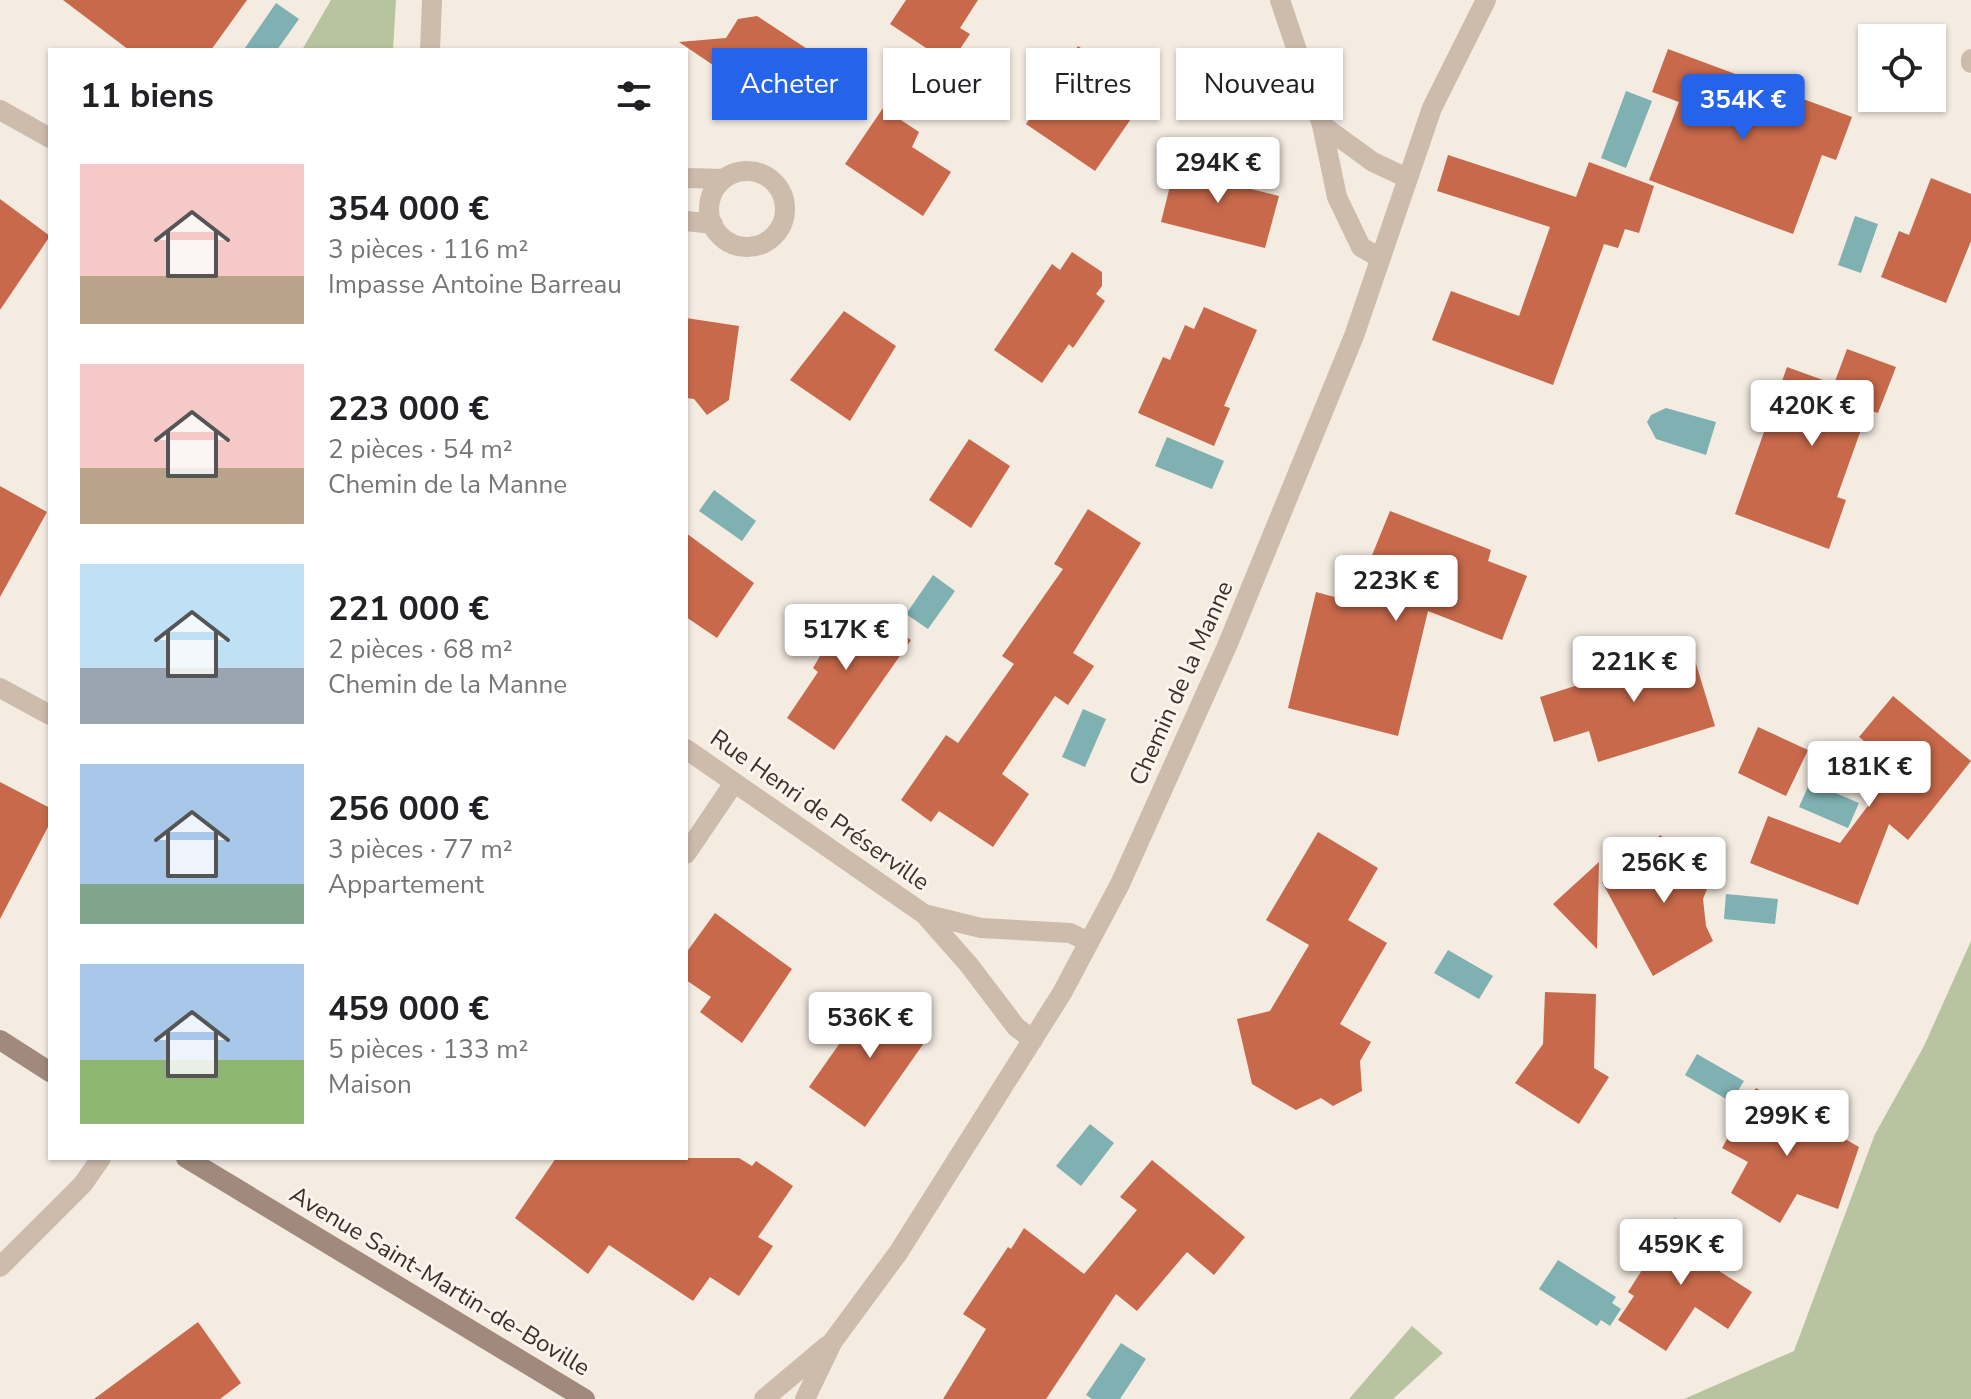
<!DOCTYPE html>
<html lang="fr">
<meta charset="utf-8">
<style>
body{margin:0;font-family:"Nunito Sans",sans-serif;background:#f2f2f2;color:#202124;height:100vh;display:flex;flex-direction:column;font-size:30px;white-space:nowrap}
*{box-sizing:border-box;margin:0}
p{font-size:26px;color:#757577}
.icon{flex:none;width:44px;height:44px;fill:none;stroke:currentColor;stroke-width:2;stroke-linecap:round;stroke-linejoin:round}
.map{position:relative;flex:1;overflow:hidden}
.drawer{position:absolute;left:48px;top:48px;width:640px;height:1112px;display:flex;flex-direction:column;background:#fff;border-radius:0px;box-shadow:0 2px 6px #0004}
.drawer>*{flex:none}
.guide{position:absolute;left:712px;top:48px;width:760px;height:72px;display:flex;gap:16px}
.fabs{position:absolute;left:1858px;top:24px;display:grid;gap:16px}
.fabs a{display:grid;place-items:center;width:88px;height:88px;border-radius:0px;background:#fff;box-shadow:0 2px 6px #0004;font-size:40px}
.price{position:absolute;translate:-50% -68px;padding:0 18px;border-radius:8px;background:#fff;color:#222;font-size:26px;line-height:52px;filter:drop-shadow(0 2px 4px #0008)}
.price::after{content:'';position:absolute;left:50%;top:48px;width:24px;height:18px;margin-left:-12px;background:inherit;clip-path:polygon(0 0,100% 0,50% 100%)}
.price.on{background:#2563eb;color:#fff}
ul{padding:0;list-style:none}
li{display:flex;align-items:center;gap:24px;height:200px;padding:0 32px}
li span{display:grid;place-items:center;flex:none;width:224px;height:160px;border-radius:0px;color:#555}
li>.icon{margin-inline-start:auto}
span .icon{width:96px;height:96px;fill:#fffc;stroke-width:1}
li b{font-size:34px}
h2{display:flex;justify-content:space-between;align-items:center;height:96px;padding:0 32px;font-size:34px}
.tag{padding:0 28px;border-radius:0px;background:#fff;box-shadow:0 2px 6px #0004;font-size:28px;line-height:72px}
.tag.on{background:#2563eb;color:#fff}
.map>svg:first-child{display:block}
.green{fill:#b8c4a0}
.water{fill:#7fb0b2}
.building{fill:#c8694b}
.lines{fill:none;stroke-linecap:round;stroke-linejoin:round}
.street{stroke:#cdbbac;stroke-width:20}
.secondary{stroke:#a18a7d;stroke-width:20}
.labels{text-anchor:middle;dominant-baseline:central;stroke-width:6;stroke-linejoin:round;paint-order:stroke}
.street-label{font-size:24px;fill:#3b302b;stroke:#fbf5ee}
</style>
<div class="map">
<svg width="1971" height="1399" viewBox="0 0 1971 1399">
<rect width="100%" height="100%" fill="#f4ebe1"/>
<!-- green -->
<path class="green" d="M 331,0 L 396,0 L 393,50 L 302,50 Z
M 1971,941 L 1971,1399 L 1684,1399 L 1794,1351 L 1875,1134 L 1924,1046 Z
M 1412,1326 L 1443,1353 L 1393,1399 L 1349,1399 Z"/>
<!-- water -->
<path class="water" d="M 276,3 L 299,19 L 277,50 L 248,50 L 245,48 Z
M 1626,91 L 1652,101 L 1626,168 L 1601,158 Z
M 1855,216 L 1878,224 L 1861,273 L 1838,265 Z
M 1666,408 L 1716,422 L 1706,455 L 1656,439 L 1647,422 L 1651,415 Z
M 1167,437 L 1224,461 L 1212,489 L 1155,466 Z
M 714,490 L 756,521 L 742,541 L 699,511 Z
M 933,575 L 955,591 L 928,629 L 906,614 Z
M 1083,709 L 1106,719 L 1085,767 L 1062,757 Z
M 1810,782 L 1859,803 L 1848,828 L 1799,807 Z
M 1726,894 L 1778,899 L 1775,924 L 1724,919 Z
M 1448,950 L 1493,976 L 1479,999 L 1434,973 Z
M 1697,1054 L 1744,1081 L 1731,1102 L 1685,1075 Z
M 1090,1124 L 1114,1143 L 1081,1186 L 1056,1166 Z
M 1558,1260 L 1616,1297 L 1612,1303 L 1621,1309 L 1610,1326 L 1601,1320 L 1597,1326 L 1539,1289 Z
M 1121,1343 L 1146,1359 L 1120,1399 L 1092,1399 L 1086,1395 Z"/>
<!-- building -->
<path class="building" d="M 63,0 L 247,0 L 211,50 L 129,50 Z
M 906,0 L 978,0 L 960,28 L 970,34 L 950,64 L 890,24 Z
M 757,16 L 824,60 L 803,92 L 797,88 L 776,119 L 752,104 L 747,88 L 679,42 L 726,38 L 738,19 Z
M 1078,46 L 1148,94 L 1095,171 L 1026,124 Z
M 1668,49 L 1852,117 L 1836,160 L 1822,155 L 1793,234 L 1649,180 L 1679,102 L 1652,92 Z
M 883,108 L 919,132 L 912,147 L 951,172 L 923,216 L 845,164 Z
M 1448,155 L 1576,197 L 1589,162 L 1654,186 L 1639,233 L 1625,229 L 1618,248 L 1604,244 L 1553,385 L 1432,340 L 1451,291 L 1519,316 L 1550,227 L 1437,191 Z
M 1177,158 L 1230,172 L 1227,183 L 1279,196 L 1265,248 L 1161,222 Z
M 1931,178 L 1971,194 L 1971,241 L 1946,303 L 1881,277 L 1899,231 L 1909,235 Z
M 0,199 L 50,236 L 0,310 Z
M 1072,252 L 1102,272 L 1102,286 L 1096,294 L 1105,301 L 1073,348 L 1069,344 L 1042,383 L 994,350 L 1052,264 L 1060,270 Z
M 1204,307 L 1257,330 L 1224,406 L 1230,408 L 1214,446 L 1138,413 L 1163,357 L 1170,360 L 1185,325 L 1194,329 Z
M 844,311 L 896,346 L 850,421 L 790,380 Z
M 686,318 L 739,326 L 729,400 L 707,415 L 694,399 L 686,398 Z
M 1847,349 L 1896,367 L 1878,413 L 1868,410 L 1837,497 L 1846,500 L 1829,549 L 1735,514 L 1787,367 L 1834,384 Z
M 969,439 L 1010,466 L 971,528 L 929,500 Z
M 0,486 L 47,512 L 0,597 Z
M 1088,509 L 1141,543 L 1073,653 L 1094,666 L 1068,705 L 1055,696 L 1002,774 L 1029,794 L 993,847 L 939,811 L 931,822 L 901,800 L 946,735 L 958,743 L 1014,664 L 1002,656 L 1063,569 L 1054,564 Z
M 1390,511 L 1491,550 L 1488,561 L 1527,576 L 1502,640 L 1428,611 L 1398,736 L 1288,708 L 1316,592 L 1353,602 Z
M 686,533 L 754,583 L 717,638 L 686,617 Z
M 848,605 L 871,621 L 875,616 L 911,640 L 834,750 L 787,718 L 818,672 L 813,668 L 820,656 L 806,647 L 833,609 Z
M 1689,641 L 1715,726 L 1598,762 L 1589,731 L 1554,742 L 1540,697 L 1610,675 L 1607,666 Z
M 1893,696 L 1971,761 L 1908,840 L 1889,824 L 1858,905 L 1750,863 L 1768,816 L 1840,843 L 1897,767 L 1859,737 Z
M 1758,727 L 1808,750 L 1786,796 L 1738,773 Z
M 0,782 L 50,808 L 50,823 L 0,919 Z
M 1318,832 L 1378,868 L 1348,920 L 1387,943 L 1340,1024 L 1371,1042 L 1360,1061 L 1362,1091 L 1333,1106 L 1321,1098 L 1296,1110 L 1252,1084 L 1237,1019 L 1270,1011 L 1309,945 L 1266,920 Z
M 1660,835 L 1713,874 L 1703,899 L 1706,926 L 1713,941 L 1653,976 L 1602,882 L 1632,883 L 1636,851 L 1650,848 Z
M 1599,862 L 1597,949 L 1553,904 Z
M 715,913 L 792,969 L 742,1043 L 700,1012 L 711,997 L 686,980 L 686,953 Z
M 1545,992 L 1596,994 L 1594,1068 L 1609,1077 L 1579,1124 L 1515,1083 L 1543,1044 Z
M 875,993 L 931,1033 L 865,1127 L 809,1087 Z
M 1756,1088 L 1859,1147 L 1838,1209 L 1797,1194 L 1780,1223 L 1731,1193 L 1748,1162 L 1722,1148 Z
M 556,1158 L 739,1158 L 752,1166 L 756,1161 L 793,1186 L 758,1237 L 773,1246 L 739,1296 L 710,1277 L 693,1301 L 609,1245 L 588,1274 L 515,1218 Z
M 1152,1160 L 1245,1237 L 1214,1275 L 1187,1252 L 1137,1311 L 1116,1294 L 1046,1399 L 943,1399 L 986,1329 L 963,1314 L 1008,1247 L 1011,1249 L 1024,1228 L 1084,1274 L 1137,1210 L 1120,1197 Z
M 1675,1218 L 1724,1250 L 1713,1267 L 1752,1292 L 1728,1329 L 1695,1307 L 1666,1351 L 1618,1320 L 1634,1296 L 1628,1292 Z
M 198,1322 L 241,1383 L 220,1399 L 94,1399 Z"/>
<g class="lines">
<!-- street -->
<path class="street" d="M 1280,0 L 1322,125 L 1337,197 L 1361,247 L 1380,258
M 430,50 L 432,0
M 1971,59 L 1971,63
M 0,110 L 50,138
M 1322,125 L 1373,162 L 1407,178
M709 209a38 38 0 1 1 76 0a38 38 0 1 1-76 0Z
M 686,178 L 724,179
M 686,221 L 713,224
M 0,688 L 50,715
M 686,749 L 924,914 L 969,965 L 1016,1027 L 1033,1040
M 686,854 L 734,783
M 924,914 L 981,928 L 1070,933 L 1089,942
M 0,1267 L 83,1184 L 101,1158
M 764,1399 L 827,1346
M 805,1399 L 833,1341 L 898,1253 L 1062,993 L 1120,884 L 1227,646 L 1354,336 L 1432,108 L 1486,0"/>
<!-- secondary -->
<path class="secondary" d="M 0,1040 L 50,1072
M 186,1158 L 585,1399"/>
</g>
<g class="labels">
<!-- street labels -->
<g class="street-label">
<text transform="translate(1181 683) rotate(-66)">Chemin de la Manne</text>
<text transform="translate(820 810) rotate(35)">Rue Henri de Préserville</text>
<text transform="translate(440 1281) rotate(31)">Avenue Saint-Martin-de-Boville</text>
</g>
</g>
</svg>
<div class="fabs">
<a><svg class="icon" aria-label="locate" viewBox="0 0 24 24"><circle cx="12" cy="12" r="6"/><path d="M12 2v4M12 18v4M2 12h4M18 12h4"/></svg></a>
</div>
<b class="price on" style="left:1743px;top:142px">354K €</b>
<b class="price" style="left:1218px;top:205px">294K €</b>
<b class="price" style="left:1812px;top:448px">420K €</b>
<b class="price" style="left:1396px;top:623px">223K €</b>
<b class="price" style="left:846px;top:672px">517K €</b>
<b class="price" style="left:1634px;top:704px">221K €</b>
<b class="price" style="left:1869px;top:809px">181K €</b>
<b class="price" style="left:1664px;top:905px">256K €</b>
<b class="price" style="left:870px;top:1060px">536K €</b>
<b class="price" style="left:1787px;top:1158px">299K €</b>
<b class="price" style="left:1681px;top:1287px">459K €</b>
<div class="guide">
<a class="tag on">Acheter</a>
<a class="tag">Louer</a>
<a class="tag">Filtres</a>
<a class="tag">Nouveau</a>
</div>
<section class="drawer">
<h2>11 biens<svg class="icon" aria-label="filters" viewBox="0 0 24 24"><path d="M4 7h16M4 17h16"/><circle cx="9" cy="7" r="2"/><circle cx="15" cy="17" r="2"/></svg></h2>
<ul>
<li><span style="background:linear-gradient(#f6c9c9 70%,#b9a48a 0)"><svg class="icon" aria-label="home" viewBox="0 0 24 24"><path d="M3 11l9-7 9 7M6 9v11h12V9"/></svg></span><div><b>354 000 €</b><p>3 pièces · 116 m²</p><p>Impasse Antoine Barreau</p></div></li>
<li><span style="background:linear-gradient(#f6c9c9 65%,#b9a48a 0)"><svg class="icon" aria-label="home" viewBox="0 0 24 24"><path d="M3 11l9-7 9 7M6 9v11h12V9"/></svg></span><div><b>223 000 €</b><p>2 pièces · 54 m²</p><p>Chemin de la Manne</p></div></li>
<li><span style="background:linear-gradient(#bfe0f5 65%,#9aa5b1 0)"><svg class="icon" aria-label="home" viewBox="0 0 24 24"><path d="M3 11l9-7 9 7M6 9v11h12V9"/></svg></span><div><b>221 000 €</b><p>2 pièces · 68 m²</p><p>Chemin de la Manne</p></div></li>
<li><span style="background:linear-gradient(#a9c7e8 75%,#7fa58c 0)"><svg class="icon" aria-label="home" viewBox="0 0 24 24"><path d="M3 11l9-7 9 7M6 9v11h12V9"/></svg></span><div><b>256 000 €</b><p>3 pièces · 77 m²</p><p>Appartement</p></div></li>
<li><span style="background:linear-gradient(#a9c7e8 60%,#8fb573 0)"><svg class="icon" aria-label="home" viewBox="0 0 24 24"><path d="M3 11l9-7 9 7M6 9v11h12V9"/></svg></span><div><b>459 000 €</b><p>5 pièces · 133 m²</p><p>Maison</p></div></li>
</ul>
</section>
</div>
